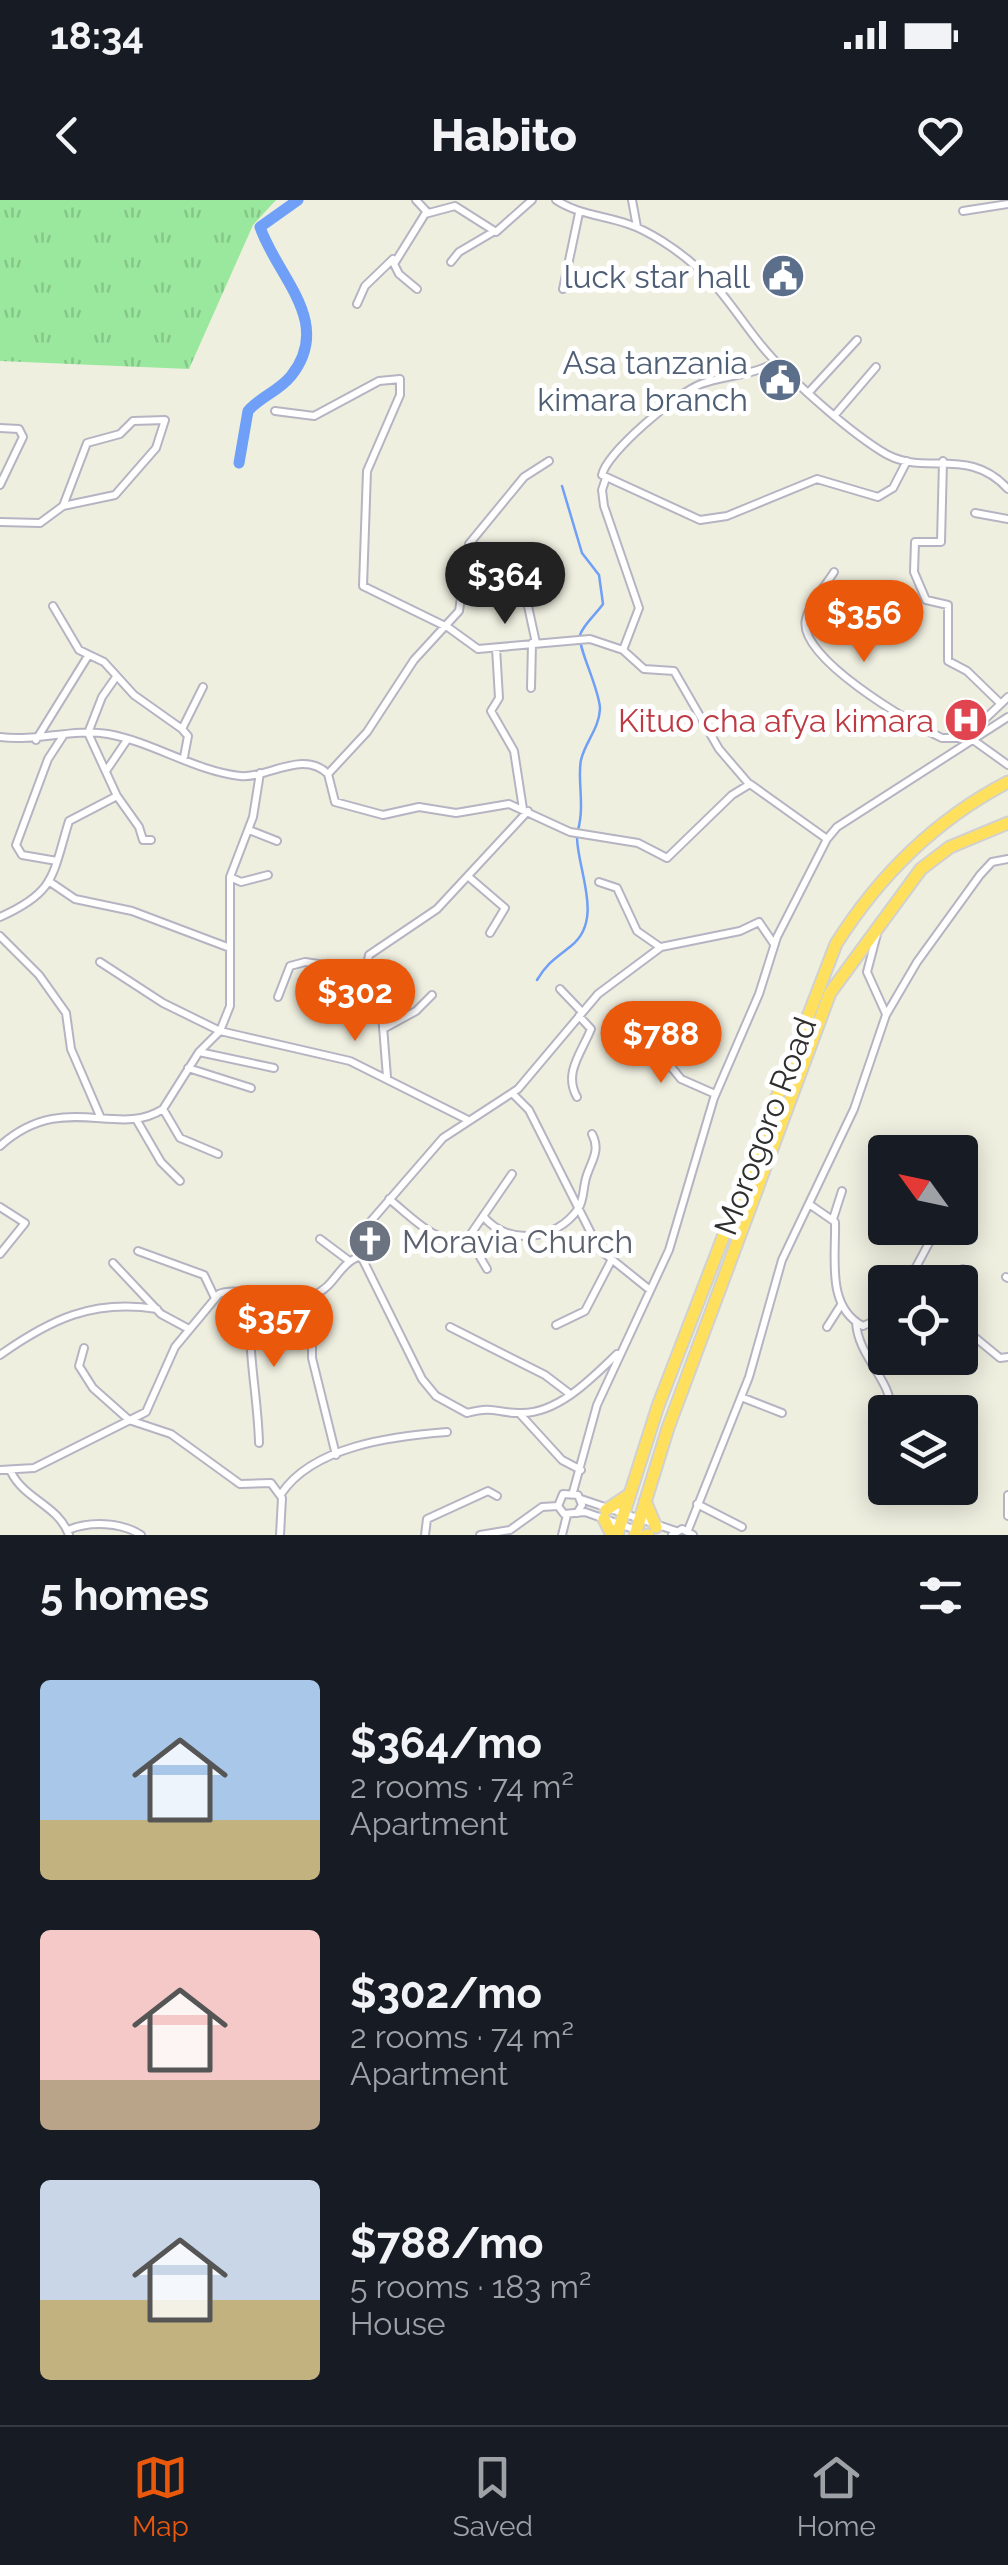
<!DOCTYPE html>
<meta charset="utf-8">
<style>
body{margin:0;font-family:Raleway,sans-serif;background:#242831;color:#f1f3f6;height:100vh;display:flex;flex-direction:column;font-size:38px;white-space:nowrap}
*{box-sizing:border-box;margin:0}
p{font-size:32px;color:#9ea1a6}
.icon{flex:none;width:55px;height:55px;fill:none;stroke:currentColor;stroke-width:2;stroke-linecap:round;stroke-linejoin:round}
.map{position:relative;height:1335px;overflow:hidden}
.drawer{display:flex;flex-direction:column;background:#171b24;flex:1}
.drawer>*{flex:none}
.needle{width:65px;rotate:303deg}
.controls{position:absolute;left:868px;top:935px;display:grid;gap:20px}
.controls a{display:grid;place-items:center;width:110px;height:110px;border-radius:10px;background:#171b24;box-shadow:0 5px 25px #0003;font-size:50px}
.price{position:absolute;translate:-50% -85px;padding:0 22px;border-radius:35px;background:#ea580c;color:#fff;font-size:32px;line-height:65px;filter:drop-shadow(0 2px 5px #0008)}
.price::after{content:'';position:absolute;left:50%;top:60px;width:30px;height:22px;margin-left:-15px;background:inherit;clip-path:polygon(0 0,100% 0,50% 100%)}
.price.on{background:#222;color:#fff}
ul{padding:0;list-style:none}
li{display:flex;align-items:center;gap:30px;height:250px;padding:0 40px}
li span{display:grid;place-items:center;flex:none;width:280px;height:200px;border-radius:10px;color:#555}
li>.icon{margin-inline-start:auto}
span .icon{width:120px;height:120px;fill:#fffc;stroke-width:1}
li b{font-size:42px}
h2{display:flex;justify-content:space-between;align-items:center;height:120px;padding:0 40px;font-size:42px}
.status{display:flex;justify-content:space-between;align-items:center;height:70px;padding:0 50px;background:#171b24;direction:ltr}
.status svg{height:28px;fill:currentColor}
header{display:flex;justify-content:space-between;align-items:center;height:130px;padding:0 40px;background:#171b24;font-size:45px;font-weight:800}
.tab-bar{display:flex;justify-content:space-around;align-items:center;height:140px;border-top:2px solid #363941;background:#171b24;font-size:28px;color:#9ea1a6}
.tab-bar a{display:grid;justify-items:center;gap:5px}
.tab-bar .on{color:#ea580c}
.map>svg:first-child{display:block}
.grass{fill:url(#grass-tufts)}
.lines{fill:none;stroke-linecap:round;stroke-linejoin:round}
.stream{stroke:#6f9ff6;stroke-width:2.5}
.river{stroke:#6f9ff6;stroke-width:11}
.street-casing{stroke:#b6b4c2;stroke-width:10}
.highway-casing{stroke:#d1d1d1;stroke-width:15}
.street{stroke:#fff;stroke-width:6}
.highway{stroke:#ffe05c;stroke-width:11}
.labels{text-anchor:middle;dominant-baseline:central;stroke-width:10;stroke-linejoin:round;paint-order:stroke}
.service-label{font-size:32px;fill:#4e5e75;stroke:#fff;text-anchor:end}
.health-label{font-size:32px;fill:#be3a42;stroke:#fff;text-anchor:end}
.street-label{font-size:32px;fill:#2e2e2e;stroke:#fff}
.worship-label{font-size:32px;fill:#5b616d;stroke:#fff;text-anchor:start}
</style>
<div class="status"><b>18:34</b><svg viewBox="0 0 49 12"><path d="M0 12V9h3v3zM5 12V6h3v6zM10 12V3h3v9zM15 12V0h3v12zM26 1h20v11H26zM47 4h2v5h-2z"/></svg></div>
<header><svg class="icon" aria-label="back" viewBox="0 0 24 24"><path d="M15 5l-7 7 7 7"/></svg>Habito<svg class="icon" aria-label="heart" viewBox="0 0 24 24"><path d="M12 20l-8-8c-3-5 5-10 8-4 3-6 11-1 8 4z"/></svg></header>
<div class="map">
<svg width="1008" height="1335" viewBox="0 0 1008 1335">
<defs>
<pattern id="grass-tufts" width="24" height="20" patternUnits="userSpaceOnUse" patternTransform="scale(2.5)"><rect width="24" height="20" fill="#9ae89d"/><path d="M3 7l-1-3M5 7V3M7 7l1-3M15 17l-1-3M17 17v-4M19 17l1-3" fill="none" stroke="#85c788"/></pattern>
</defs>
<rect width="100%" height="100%" fill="#efefe0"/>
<!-- grass -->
<path class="grass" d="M 0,0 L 276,0 L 253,25 L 189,169 L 0,161 Z"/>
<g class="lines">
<!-- stream -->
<path class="stream" d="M 562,286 L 582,353 L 599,375 L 603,404 C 597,413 583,425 580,435 C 577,446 600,490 600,509 C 599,529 585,542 581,560 C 577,578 585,605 578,630
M 537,780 C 548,762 556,758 571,746 C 604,720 578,672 577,638"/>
<!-- river -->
<path class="river" d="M 239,263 L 248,211 C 260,197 279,191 291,176 C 334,122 277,77 260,27 L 298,0"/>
<!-- street casing -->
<g class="street-casing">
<path id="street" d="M 416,0 L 428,13
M 556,0 C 579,15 603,15 628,24 C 649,31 676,49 693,64 C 721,87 739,118 761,145 C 787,177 846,229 881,251 C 923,279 967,244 1008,289
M 632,0 L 637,27
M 963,11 L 1008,4
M 451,62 L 459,52 L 493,32
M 417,89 L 399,74 L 394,64 L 425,14 L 455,6 L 496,32 L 532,0
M 563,89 L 579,13
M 357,104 L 365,86 L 393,59
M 777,162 C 750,176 727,175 701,184 C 677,193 607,252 602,275 L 700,320 L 727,316 L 817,279 L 878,297 L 893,288 L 907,261
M 810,191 L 857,140
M 275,211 L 314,216 L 379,181 L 400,179 L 400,195 L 367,271 L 363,386 L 449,428 L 478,449 L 590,439 L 623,450 L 644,469 L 674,471 L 719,549 L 749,584
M 834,216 L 876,167
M 0,228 L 19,229 L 23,237 L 0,285
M 549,261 L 524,277 L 469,344 L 459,411 L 414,460 L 367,532 L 328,574 L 335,602 L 383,615 L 419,607 L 456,613 L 509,604 L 570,632 L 638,643 L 667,658 L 732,595 L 750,584 L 827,639
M 943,261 L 941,342 L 915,342 L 914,372 L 926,400 L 948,405 L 948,461 L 967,471 L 1001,504
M 606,278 L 602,290 L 604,306 L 639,408 L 623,450
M 975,313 L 1008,319
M 0,322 L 40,323 L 63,306 L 115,295 L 156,248 L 165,220 L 133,221 L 120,234 L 87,243 L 63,306
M 834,372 C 826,385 810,403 806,419 C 796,457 912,524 942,538 L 965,538 L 1008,497
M 467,384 L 523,383 L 536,443
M 53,406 L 79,450 L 104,462 L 134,495 L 182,529 L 188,536 L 184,557
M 496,448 L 499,498 L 491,511 L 514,551 L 523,609
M 116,477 L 102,497 L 88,533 L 117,596 L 139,627 L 143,640 L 151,640
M 531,488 L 532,443
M 182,529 L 203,487
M 0,537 C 37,542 72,528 108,534 C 153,542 195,571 240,576 C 267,579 303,549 328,574
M 969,537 L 1008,565
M 36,540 L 88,456
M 106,571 L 127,540
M 249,630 L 277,641
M 57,661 L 22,655 L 16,645 L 48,559 L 63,536
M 230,677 L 241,682 L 268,675
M 470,678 L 505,708 L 490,733
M 50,682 L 75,699 L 132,711 L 230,748
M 599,682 L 617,688 L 637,731 L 660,747
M 0,717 C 56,692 52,676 69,621 L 117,596
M 877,734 L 867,772 L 886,814
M 0,736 L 39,775 L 66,813 L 71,849 L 100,916
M 100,762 L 163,803 L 220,831 L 350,861 L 466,919
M 560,789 L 581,811
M 331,792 L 340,795 L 350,809 L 376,797
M 278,797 L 290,766 L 305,762 L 366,771
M 383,829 L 416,811 L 432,795
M 666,846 L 664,858 L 681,879 L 715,894
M 199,852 L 274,868
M 188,868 L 251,888
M 387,877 L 382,814 L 366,771 L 369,755 L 437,709 L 528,611
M 513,894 L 529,910 L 599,1049 L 650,1090
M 577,897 C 563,873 582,852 591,829 L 579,816
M 163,909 L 180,938 L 218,954
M 136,919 L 161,962 L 180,981
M 0,946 C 63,889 117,939 163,909 L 199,852 L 220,831 L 230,806 L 230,677 L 253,617 L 260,573
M 389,999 C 413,1018 435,1044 466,1041 L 512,974
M 809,1004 L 835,1022 C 836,1058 826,1107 863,1126 L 885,1116
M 0,1007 L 25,1023 L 0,1054
M 483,1016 C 508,1047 557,1040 578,1009 C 584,1001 583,988 586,978 C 591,961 601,951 592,934
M 833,1019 L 842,991
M 469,1038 L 487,1069
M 320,1039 L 348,1060
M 138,1051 L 204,1075 L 215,1098
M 361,1056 L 358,1036 L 443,938 L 518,889 L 598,794 L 661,747 L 740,731 L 759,722 L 774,744
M 113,1063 L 161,1114 L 187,1128
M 1006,1077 L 1008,1078
M 908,1082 L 937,1028
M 954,1082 L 963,1069
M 312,1095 L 312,1158 L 336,1255
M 252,1097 C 245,1141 258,1195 259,1243
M 856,1122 C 858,1158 892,1179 891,1212
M 556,1125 L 585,1111 L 611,1061
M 960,1125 L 1000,1158 L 1008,1157
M 450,1127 L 545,1175 L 570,1194
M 827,1127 L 841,1105
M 84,1148 L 79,1166 L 93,1188 L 129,1220
M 0,1155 C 51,1119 93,1099 157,1109
M 741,1197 L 782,1213
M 520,1214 L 562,1260 L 581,1270
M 132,1221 L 171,1234 L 240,1284 L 271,1283 L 282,1298 L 280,1335
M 0,1270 L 34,1268 L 146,1212 L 175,1147 L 219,1094 C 238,1085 284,1104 313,1095 C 335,1088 338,1063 361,1056 L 422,1179 L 436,1196 L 467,1213 C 496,1205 497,1214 522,1213 C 559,1213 593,1177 617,1154
M 11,1272 C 25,1300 58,1305 69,1335
M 573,1292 L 597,1205 L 669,1050 L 714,898 L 759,794 L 777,737 L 827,639 L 837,627 L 1008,517
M 281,1294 C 313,1246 393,1236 447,1232
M 1008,1295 L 1008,1316
M 581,1299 L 676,1331
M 697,1304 L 742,1327
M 577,1313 L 582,1305 L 578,1295 L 563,1294 L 558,1306 L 564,1314 L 585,1312 L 639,1331
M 68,1330 C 90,1321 121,1322 141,1335
M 688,1330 L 749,1177 L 782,1060 L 854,909 L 886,815 L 917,762 L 980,675 L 992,662 L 1008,659
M 425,1335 L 427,1319 L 488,1291 L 497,1296
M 480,1335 L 510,1330 L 542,1307 L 558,1306
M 562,1335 L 567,1315
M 672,1335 L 682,1329 L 693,1335"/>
</g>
<!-- highway casing -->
<g class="highway-casing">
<path id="highway" d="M 645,1301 L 656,1327
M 606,1310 L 627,1296
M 604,1319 L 612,1335
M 617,1335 L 658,1206 L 836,744 C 879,676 937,619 1008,582
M 635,1335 L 668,1228 L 830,793 L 921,669 L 950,647 L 1008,623
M 647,1335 L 648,1335"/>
</g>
<!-- street -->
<use href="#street" class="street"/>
<!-- highway -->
<use href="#highway" class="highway"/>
</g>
<!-- icons -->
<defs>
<g id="civic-disc" transform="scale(2.25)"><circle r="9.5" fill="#5c6f8a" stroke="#fff"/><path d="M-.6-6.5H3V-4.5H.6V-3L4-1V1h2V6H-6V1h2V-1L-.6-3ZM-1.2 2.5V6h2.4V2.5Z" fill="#fff"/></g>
<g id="hospital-disc" transform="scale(2.25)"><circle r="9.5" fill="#e0444e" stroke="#fff"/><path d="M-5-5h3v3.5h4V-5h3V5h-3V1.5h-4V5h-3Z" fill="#fff"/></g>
<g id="church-disc" transform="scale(2.25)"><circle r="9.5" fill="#6b7280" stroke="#fff"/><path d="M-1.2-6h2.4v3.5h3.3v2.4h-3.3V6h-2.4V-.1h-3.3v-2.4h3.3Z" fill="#fff"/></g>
</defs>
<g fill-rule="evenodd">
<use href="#civic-disc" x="783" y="76"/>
<use href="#civic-disc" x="780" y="180"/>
<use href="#hospital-disc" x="966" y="520"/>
<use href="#church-disc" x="370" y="1041"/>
</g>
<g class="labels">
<!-- service labels -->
<g class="service-label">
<text x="750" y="76">luck star hall</text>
<text x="748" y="162">Asa tanzania<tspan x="748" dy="37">kimara branch</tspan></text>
</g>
<!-- health labels -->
<g class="health-label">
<text x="934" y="520">Kituo cha afya kimara</text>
</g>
<!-- street labels -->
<g class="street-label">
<text transform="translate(765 926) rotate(-69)">Morogoro Road</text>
</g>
<!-- worship labels -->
<g class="worship-label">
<text x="402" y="1041">Moravia Church</text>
</g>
</g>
</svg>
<div class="controls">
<a><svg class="needle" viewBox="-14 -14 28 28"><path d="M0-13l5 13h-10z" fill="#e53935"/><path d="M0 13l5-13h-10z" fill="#9ea1a6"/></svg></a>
<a><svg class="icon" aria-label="locate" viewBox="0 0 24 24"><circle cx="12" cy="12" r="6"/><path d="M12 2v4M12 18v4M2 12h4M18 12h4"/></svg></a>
<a><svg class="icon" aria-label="layers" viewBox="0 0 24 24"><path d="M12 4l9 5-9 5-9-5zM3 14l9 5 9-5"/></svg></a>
</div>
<b class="price on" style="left:505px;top:427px">$364</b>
<b class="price" style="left:864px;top:465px">$356</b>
<b class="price" style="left:355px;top:844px">$302</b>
<b class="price" style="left:661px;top:886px">$788</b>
<b class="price" style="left:274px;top:1170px">$357</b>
</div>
<section class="drawer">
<h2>5 homes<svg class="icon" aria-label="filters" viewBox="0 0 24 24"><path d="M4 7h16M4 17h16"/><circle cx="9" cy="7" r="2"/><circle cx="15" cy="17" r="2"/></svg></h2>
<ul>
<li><span style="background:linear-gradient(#a9c7e8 70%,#c2b280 0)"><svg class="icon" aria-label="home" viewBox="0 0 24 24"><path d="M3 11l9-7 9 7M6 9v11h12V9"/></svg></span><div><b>$364/mo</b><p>2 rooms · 74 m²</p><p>Apartment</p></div></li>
<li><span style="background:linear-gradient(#f6c9c9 75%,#b9a48a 0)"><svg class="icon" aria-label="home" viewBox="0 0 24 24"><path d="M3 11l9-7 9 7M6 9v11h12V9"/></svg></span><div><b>$302/mo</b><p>2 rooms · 74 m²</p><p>Apartment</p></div></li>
<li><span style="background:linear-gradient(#c9d6e8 60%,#c2b280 0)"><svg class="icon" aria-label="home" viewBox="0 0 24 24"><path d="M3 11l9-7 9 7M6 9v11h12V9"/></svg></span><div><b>$788/mo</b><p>5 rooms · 183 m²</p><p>House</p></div></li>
</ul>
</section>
<nav class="tab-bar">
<a class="on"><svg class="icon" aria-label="map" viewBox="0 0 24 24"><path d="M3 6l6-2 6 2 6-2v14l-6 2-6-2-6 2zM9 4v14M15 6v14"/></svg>Map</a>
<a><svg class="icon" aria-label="saved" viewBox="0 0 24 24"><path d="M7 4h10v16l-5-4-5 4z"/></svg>Saved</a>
<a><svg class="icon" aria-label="home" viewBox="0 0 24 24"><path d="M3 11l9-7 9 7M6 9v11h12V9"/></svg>Home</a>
</nav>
